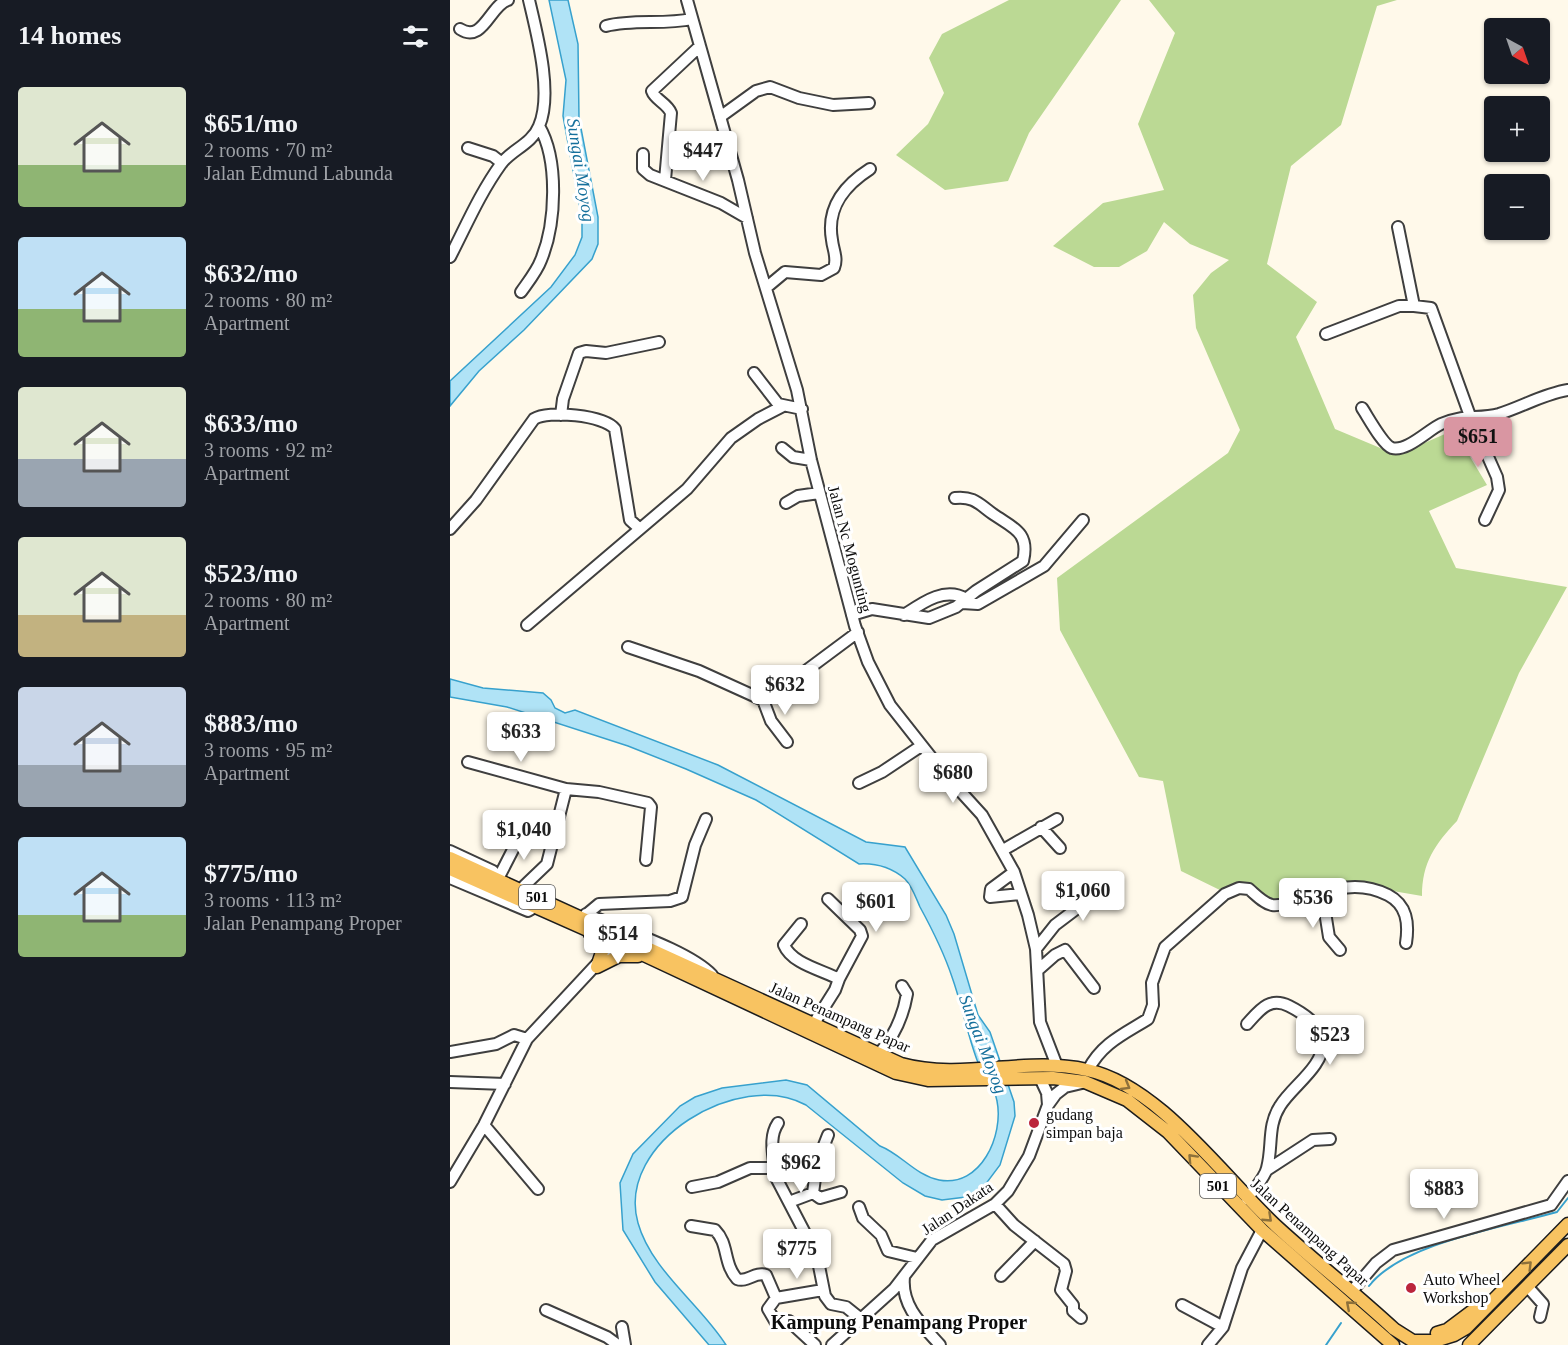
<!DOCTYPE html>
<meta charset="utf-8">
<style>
body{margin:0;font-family:Georgia,serif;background:#242831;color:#f1f3f6;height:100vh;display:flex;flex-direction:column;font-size:22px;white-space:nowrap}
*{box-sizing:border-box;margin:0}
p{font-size:20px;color:#9ea1a6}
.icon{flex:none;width:33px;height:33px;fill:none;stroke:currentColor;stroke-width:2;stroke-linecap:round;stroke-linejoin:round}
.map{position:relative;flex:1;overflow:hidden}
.panel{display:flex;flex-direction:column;background:#171b24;width:450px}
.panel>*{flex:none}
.needle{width:39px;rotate:140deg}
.tools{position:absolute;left:1034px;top:18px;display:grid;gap:12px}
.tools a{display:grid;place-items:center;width:66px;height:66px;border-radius:6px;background:#171b24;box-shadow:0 2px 4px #0004;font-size:30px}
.price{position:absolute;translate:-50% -51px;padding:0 14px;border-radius:6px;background:#fff;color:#222;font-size:20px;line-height:39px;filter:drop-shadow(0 2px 3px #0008)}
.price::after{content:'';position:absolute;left:50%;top:36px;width:18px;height:14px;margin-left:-9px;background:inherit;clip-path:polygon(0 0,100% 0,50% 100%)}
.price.current{background:#d996a2;color:#111}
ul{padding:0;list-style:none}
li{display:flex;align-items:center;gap:18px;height:150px;padding:0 18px}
li span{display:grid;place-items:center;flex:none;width:168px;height:120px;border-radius:6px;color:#555}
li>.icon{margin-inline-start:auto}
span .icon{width:72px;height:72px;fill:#fffc;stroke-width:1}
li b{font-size:26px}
h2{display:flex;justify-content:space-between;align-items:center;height:72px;padding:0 18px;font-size:26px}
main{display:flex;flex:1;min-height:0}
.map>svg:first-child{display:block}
.forest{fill:#bbd994}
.water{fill:#b0e3f6;stroke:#37a1cd;stroke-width:1.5}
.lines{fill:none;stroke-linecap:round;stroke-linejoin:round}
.stream{stroke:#37a1cd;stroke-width:2}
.minor-casing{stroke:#3f3f3f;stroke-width:14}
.major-casing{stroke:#1d1d1d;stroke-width:15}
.minor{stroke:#fff;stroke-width:10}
.major{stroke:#f8c361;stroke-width:12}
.oneway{stroke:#8e713b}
.poi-dot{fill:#bb253c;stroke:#fff;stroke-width:2}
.labels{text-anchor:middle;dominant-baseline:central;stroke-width:6;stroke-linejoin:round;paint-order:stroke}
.shield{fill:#fff;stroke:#555;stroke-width:1.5}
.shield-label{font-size:15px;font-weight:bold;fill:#0c0c0c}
.street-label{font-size:16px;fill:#0c0c0c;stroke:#fff}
.poi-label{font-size:16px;fill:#0c0c0c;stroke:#fff;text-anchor:start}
.water-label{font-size:18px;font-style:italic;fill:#16709c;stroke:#fff}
.quarter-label{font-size:20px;font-weight:bold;fill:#0c0c0c;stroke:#fff}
</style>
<main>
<section class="panel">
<h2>14 homes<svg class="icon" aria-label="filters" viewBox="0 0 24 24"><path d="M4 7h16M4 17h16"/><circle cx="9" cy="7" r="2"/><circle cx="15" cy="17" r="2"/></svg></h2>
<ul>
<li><span style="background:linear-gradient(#dfe7d0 65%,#8fb573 0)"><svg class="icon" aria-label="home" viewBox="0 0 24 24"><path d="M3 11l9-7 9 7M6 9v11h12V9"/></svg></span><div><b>$651/mo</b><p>2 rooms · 70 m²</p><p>Jalan Edmund Labunda</p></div></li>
<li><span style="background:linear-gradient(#bfe0f5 60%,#8fb573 0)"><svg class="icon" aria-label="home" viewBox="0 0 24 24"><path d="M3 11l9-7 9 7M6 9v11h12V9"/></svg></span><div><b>$632/mo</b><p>2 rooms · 80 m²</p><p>Apartment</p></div></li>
<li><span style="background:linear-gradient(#dfe7d0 60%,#9aa5b1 0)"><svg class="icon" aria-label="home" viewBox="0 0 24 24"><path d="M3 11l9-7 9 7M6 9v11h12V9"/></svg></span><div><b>$633/mo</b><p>3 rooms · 92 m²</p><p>Apartment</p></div></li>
<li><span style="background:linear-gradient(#dfe7d0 65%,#c2b280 0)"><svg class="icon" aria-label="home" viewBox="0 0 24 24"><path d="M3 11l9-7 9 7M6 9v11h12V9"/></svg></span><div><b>$523/mo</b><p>2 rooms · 80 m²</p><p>Apartment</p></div></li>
<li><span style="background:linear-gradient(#c9d6e8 65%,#9aa5b1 0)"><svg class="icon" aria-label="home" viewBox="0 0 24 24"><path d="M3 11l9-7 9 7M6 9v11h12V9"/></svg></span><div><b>$883/mo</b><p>3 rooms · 95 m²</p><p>Apartment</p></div></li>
<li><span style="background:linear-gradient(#bfe0f5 65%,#8fb573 0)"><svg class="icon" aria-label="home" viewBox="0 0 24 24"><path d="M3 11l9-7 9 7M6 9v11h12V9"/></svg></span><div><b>$775/mo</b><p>3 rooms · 113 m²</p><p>Jalan Penampang Proper</p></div></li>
</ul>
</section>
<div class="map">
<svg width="1118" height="1345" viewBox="0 0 1118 1345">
<rect width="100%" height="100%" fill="#fff9ea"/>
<!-- forest -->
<path class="forest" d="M 559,0 L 671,0 L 579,133 L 558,181 L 495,190 L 446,155 L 478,124 L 494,93 L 479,58 L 492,34 Z
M 699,0 L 947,0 L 927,6 L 891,125 L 841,166 L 817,264 L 867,302 L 846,337 L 885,429 L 947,455 L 1004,430 L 1037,485 L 979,511 L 1006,568 L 1117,587 L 1069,673 L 1007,821 C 985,844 972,863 972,896 L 902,884 L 819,902 L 794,889 L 778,894 L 731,871 L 713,781 L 689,777 L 610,630 L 607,578 L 778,453 L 790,430 L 746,328 L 743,295 L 761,273 L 779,260 L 740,244 L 714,222 L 697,251 L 669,267 L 644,267 L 603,246 L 653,203 L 714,190 L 688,124 L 725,33 Z"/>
<!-- water -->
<path class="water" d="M 99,0 L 118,0 L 128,44 L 129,118 L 148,217 L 148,244 L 142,259 L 74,330 L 29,371 L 0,406 L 0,381 L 101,287 L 125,255 L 132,237 L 132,219 L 113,116 L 116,80 Z
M 0,679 L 33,688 L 93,693 L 101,700 L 105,708 L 115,713 L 125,710 L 268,765 L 416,842 L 455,847 L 496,915 L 504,934 L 528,1015 L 540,1032 L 564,1102 L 565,1116 L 550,1165 L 535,1185 L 516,1197 L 492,1200 L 475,1196 L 453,1183 L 356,1105 C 290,1068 165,1142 188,1223 C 201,1270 251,1305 276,1345 L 259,1345 L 205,1282 L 173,1230 L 170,1183 L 183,1154 L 230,1106 L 245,1097 L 272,1088 L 336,1080 L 357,1085 L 430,1146 C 451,1154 465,1175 489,1180 C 531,1188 554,1135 547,1101 C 545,1087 532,1074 527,1060 C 517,1033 512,1005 502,977 C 494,953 482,929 470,907 C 466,898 462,886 455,879 C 441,867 426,863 409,864 L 306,800 L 236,769 L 178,746 L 57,707 L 0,697 Z"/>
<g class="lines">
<!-- stream -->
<path class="stream" d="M 919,1286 C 952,1243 1054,1227 1107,1212 L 1118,1198
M 876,1345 L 891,1323"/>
<!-- minor casing -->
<g class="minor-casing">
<path id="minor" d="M 237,0 L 288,180 L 305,253 L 347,390 L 361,460 L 405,626 L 418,662 L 440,705 L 492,771 L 532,815 L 564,872 L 578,915 L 586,949 L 590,1022 L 607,1066
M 156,26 C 184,19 213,25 242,19
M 10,29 C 33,44 40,5 58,0
M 270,117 L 306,91 L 320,87 L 349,98 L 383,105 L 419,103
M 18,148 L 43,156 L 52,163
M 193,154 L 193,169 L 200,175 L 271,203 L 297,218
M 215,180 L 221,113 C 217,103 205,100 202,91 L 250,46
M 948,227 L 964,306 L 981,308 L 1020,416 L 1047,477 L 1049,490 L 1035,520
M 0,257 C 16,226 30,193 51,164 C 61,150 82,144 89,126 C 103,94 87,34 79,0
M 317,287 L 335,272 L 371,275 L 384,268 C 388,258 383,250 382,240 C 376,207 395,185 420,169
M 71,292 C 78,282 87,271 91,260 C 106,224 109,160 89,126
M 876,334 L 949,306 L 964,306
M 304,373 L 328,404 L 352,409
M 912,408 C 918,417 933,445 942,448 C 957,452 978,430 991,424 C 1010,415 1028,419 1049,414 C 1072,407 1093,394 1118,390
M 111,415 L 113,399 L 129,353 L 136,351 L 156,353 L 209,342
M 332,448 L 343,457 L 361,460
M 336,503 L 348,496 L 369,493
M 0,529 L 26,500 L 84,419 C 98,410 154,415 165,429 L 180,520 L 190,529
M 512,603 L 528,604 L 594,566 L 633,520
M 402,615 L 422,609 L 479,618 L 506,607 L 526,591 L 573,561 C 580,532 563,528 543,514 C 529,504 524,496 505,498
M 454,615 C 472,603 495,586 516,599
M 77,625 L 237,489 L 281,438 L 308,419 L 333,406
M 178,647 L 249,671 L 313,700 L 322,696 L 408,632
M 313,700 L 321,721 L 337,742
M 18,762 L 116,789
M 409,783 L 432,772 L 471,746
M 591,827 L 610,848
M 553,850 L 607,819
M 0,851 L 43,871
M 564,872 L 541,889 L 540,897 L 571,894
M 50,875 L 71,834
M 0,878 L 78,911 L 85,907
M 74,886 L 97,864 L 116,789 L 149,792 L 198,803 L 201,807 L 196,860
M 872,893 L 879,937 L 890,950
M 378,899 L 410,930 L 412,936 L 389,979
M 136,914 C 170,929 238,950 262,975
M 137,914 L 149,904 L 220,901 L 232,897 L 245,845 L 256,819
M 351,924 L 334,945 C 342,964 372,970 389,979 L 385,990 L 363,1025
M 586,949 L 605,925 L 658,885
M 588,970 L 605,955 L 615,950 L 644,988
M 0,1052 L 46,1044 L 64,1035 L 77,1039
M 428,1055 C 444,1037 453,1017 457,994 L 452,986
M 638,1070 C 652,1043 674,1034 698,1019 L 703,1005 L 702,983 L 715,947 L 775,894 L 789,888 L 799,889 C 806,895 813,903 822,905 C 831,906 840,903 849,901 C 881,890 906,879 938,895 C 957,905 959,923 956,943
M 590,1078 L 597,1093 L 598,1105
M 0,1082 L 55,1084
M 34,1125 L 88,1189
M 817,1170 L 863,1140 L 880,1139
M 325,1172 C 324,1155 318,1138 328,1123
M 0,1182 L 34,1125 L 77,1039 L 171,938
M 242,1187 L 268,1182 L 300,1168 L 321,1168 L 367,1256 L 375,1296 L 381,1304 L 396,1307 L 411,1319
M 363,1193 L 370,1198 L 391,1192
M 797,1199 C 803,1190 815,1178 817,1168 C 823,1146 817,1126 830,1106 C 842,1086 874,1067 873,1041 C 872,1025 851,1012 839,1006 C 819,996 809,1011 797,1024
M 339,1202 L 363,1193 L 367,1163 L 378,1135
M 545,1204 L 564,1225 L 614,1264 L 616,1271 L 611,1290 L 623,1305 L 623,1311 L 631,1318
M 409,1207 L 413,1218 L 431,1235 L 438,1251 L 467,1258
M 241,1226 L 265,1230 C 279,1244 273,1263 287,1279 C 297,1283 305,1271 316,1275 L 326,1298
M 551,1276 L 585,1241
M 454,1277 C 451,1306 472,1325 490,1345
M 1077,1286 L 1093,1304 L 1090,1317
M 902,1291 L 926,1263 L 943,1250 L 1101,1205 L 1118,1181
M 732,1305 L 773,1327
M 96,1310 L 157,1337 L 168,1345
M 172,1327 L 175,1345
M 365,1345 L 339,1321 L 325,1321 L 318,1309 L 326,1298 L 373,1290
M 382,1345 L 444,1289 L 482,1240 L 545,1204 L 558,1191 L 579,1156 L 598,1105 L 606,1094 L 615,1087 L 632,1083
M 758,1345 L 773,1327 L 792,1268 L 812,1230"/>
</g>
<!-- major casing -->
<g class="major-casing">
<path id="major" d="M 0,858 L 451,1064 C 513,1081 576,1056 637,1070 C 708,1085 772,1175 824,1224 C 863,1260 905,1293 944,1329 L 963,1341 L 981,1341
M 0,869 L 196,956 L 446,1073 L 478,1080 L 603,1078 L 635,1082 L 677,1100 L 718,1132 L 812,1230 L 943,1345
M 140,934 L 148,941 L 152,952 L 147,967
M 147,967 L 169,956 L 188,956
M 987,1333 L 997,1330 L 1025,1309
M 985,1341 L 1004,1335 L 1016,1328 L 1118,1224
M 1019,1345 L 1118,1245"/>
</g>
<!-- minor -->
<use href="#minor" class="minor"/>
<!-- major -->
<use href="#major" class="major"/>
</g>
<!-- one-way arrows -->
<defs><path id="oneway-chevron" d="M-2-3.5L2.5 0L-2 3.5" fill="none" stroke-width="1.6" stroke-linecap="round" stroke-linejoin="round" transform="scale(1.5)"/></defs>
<g class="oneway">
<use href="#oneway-chevron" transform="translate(676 1086) rotate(30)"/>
<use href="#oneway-chevron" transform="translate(742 1158) rotate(-133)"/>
<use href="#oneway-chevron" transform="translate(818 1218) rotate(43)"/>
<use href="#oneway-chevron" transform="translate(1078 1265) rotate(-45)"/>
<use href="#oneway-chevron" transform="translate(900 1305) rotate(-139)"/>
</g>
<!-- markers -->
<g class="poi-dot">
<circle cx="584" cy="1123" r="6"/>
<circle cx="961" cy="1288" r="6"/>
</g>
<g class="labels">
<!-- shield labels -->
<g class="shield">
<rect x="69" y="885" width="36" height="24" rx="4.5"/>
<rect x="750" y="1174" width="36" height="24" rx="4.5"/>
</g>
<g class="shield-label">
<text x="87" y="897">501</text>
<text x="768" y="1186">501</text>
</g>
<!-- street labels -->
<g class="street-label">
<text transform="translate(400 549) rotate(75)">Jalan Nc Mogunting</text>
<text transform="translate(390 1017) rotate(24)">Jalan Penampang Papar</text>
<text transform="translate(507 1208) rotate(-34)">Jalan Dakata</text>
<text transform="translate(860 1232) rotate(42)">Jalan Penampang Papar</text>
</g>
<!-- poi labels -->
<g class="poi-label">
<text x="596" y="1114">gudang<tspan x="596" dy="18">simpan baja</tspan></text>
<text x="973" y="1279">Auto Wheel<tspan x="973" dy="18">Workshop</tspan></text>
</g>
<!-- water labels -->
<g class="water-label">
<text transform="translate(131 170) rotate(81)">Sungai Moyog</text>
<text transform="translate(533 1044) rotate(69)">Sungai Moyog</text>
</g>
<!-- quarter labels -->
<g class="quarter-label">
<text x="449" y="1322">Kampung Penampang Proper</text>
</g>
</g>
</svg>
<div class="tools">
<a><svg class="needle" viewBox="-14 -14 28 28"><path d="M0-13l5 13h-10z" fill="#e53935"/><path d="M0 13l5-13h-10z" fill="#9ea1a6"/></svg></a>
<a>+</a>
<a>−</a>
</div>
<b class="price" style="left:253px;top:182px">$447</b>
<b class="price current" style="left:1028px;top:468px">$651</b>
<b class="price" style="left:335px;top:716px">$632</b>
<b class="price" style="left:71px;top:763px">$633</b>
<b class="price" style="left:503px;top:804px">$680</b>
<b class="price" style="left:74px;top:861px">$1,040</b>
<b class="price" style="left:633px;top:922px">$1,060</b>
<b class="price" style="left:863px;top:929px">$536</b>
<b class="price" style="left:426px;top:933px">$601</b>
<b class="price" style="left:168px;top:965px">$514</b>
<b class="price" style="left:880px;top:1066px">$523</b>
<b class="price" style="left:351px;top:1194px">$962</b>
<b class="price" style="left:994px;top:1220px">$883</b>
<b class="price" style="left:347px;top:1280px">$775</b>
</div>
</main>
